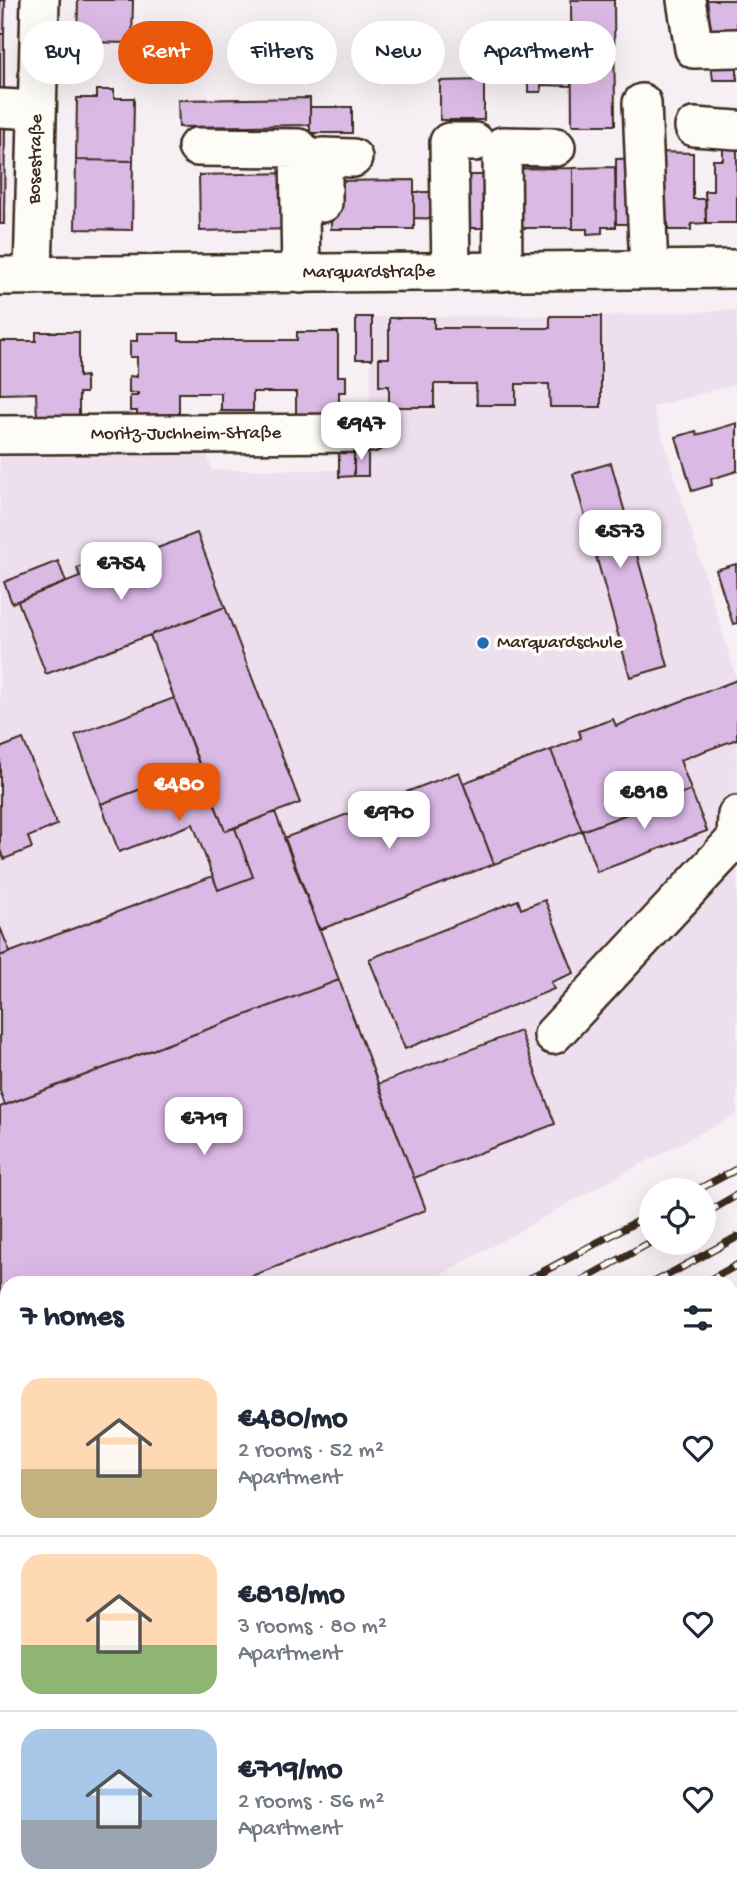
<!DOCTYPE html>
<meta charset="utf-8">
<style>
body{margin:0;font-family:"Gochi Hand",sans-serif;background:#f2f2f3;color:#1f2937;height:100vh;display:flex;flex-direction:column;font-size:26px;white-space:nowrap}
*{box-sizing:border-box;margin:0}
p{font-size:23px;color:#747a83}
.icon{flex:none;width:38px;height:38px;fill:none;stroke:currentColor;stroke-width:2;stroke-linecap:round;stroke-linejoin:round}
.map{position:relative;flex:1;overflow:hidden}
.sheet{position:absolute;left:0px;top:1276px;width:738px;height:625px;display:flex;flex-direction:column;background:#fff;border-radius:21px 21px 0 0;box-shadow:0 7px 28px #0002}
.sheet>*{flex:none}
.guide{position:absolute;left:21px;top:21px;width:696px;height:63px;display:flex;gap:14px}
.buttons{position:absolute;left:639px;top:1178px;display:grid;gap:14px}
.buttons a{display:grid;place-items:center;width:77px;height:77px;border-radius:50%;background:#fff;box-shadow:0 7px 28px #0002;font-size:35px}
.price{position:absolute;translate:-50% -60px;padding:0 16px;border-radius:14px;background:#fff;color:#222;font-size:23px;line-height:46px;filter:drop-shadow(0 2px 4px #0008)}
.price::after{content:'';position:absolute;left:50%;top:42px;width:21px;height:16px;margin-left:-10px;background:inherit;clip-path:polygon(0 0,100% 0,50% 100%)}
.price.on{background:#ea580c;color:#fff}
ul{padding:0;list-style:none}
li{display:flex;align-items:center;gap:21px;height:175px;padding:0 21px}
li+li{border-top:2px solid #e0e1e3}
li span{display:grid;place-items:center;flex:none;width:196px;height:140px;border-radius:21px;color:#555}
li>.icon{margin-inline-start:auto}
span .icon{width:84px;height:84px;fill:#fffc;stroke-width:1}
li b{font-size:30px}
h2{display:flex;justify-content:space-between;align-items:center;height:84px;padding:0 21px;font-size:30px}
.pill{padding:0 24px;border-radius:32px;background:#fff;box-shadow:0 7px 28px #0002;font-size:24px;line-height:63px}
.pill.on{background:#ea580c;color:#fff}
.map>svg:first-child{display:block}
.built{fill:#eedfef}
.building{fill:#dbb9e5;stroke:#3b2a1e;stroke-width:2}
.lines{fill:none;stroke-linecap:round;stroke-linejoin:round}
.minor-casing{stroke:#3b2a1e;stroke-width:42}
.minor{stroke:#fdfcf7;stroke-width:37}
.rail-casing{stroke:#3b2a1e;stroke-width:8}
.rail{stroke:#fdfcf7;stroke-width:5;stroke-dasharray:16;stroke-linecap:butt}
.poi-dot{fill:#1f6fb2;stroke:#fdfcf7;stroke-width:2.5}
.labels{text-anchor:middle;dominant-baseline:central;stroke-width:7;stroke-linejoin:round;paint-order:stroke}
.street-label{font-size:19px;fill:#3b2a1e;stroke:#fdfcf7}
.poi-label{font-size:19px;fill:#3b2a1e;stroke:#fdfcf7;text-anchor:start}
</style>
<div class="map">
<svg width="737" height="1900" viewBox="0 0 737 1900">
<rect width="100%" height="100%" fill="#f6eff3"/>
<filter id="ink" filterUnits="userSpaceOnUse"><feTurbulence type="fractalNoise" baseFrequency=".0143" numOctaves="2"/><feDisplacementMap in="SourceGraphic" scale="14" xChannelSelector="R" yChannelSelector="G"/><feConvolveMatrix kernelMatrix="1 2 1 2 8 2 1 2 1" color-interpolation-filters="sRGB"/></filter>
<g filter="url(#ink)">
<!-- built -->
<path class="built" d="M 737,310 L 737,384 L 653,407 L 737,680 L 616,726 L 613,719 L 579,732 L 581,738 L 691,790 L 680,760 L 737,739 L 737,1114 L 605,1183 L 426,1283 L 7,1283 L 7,1518 L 0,1522 L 0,421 L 205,446 L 212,470 L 339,470 L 340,477 L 368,476 L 372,317 L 601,316 Z
M 737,1347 L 737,1900 L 0,1900 L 0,1748 L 7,1744 L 7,1894 L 732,1894 L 732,1350 Z"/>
<!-- building -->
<path class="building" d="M 0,0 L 5,0 L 4,34 L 0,34 Z
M 78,0 L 133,0 L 132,43 L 77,42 Z
M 571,0 L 614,0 L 615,125 L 572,125 Z
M 707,0 L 737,0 L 737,39 L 713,42 Z
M 528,31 L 571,31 L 571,86 L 541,85 L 541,92 L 528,92 Z
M 0,34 L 4,34 L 4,95 L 0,95 Z
M 737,39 L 737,80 L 713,80 L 708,41 Z
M 484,80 L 484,120 L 440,120 L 440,81 Z
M 97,90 L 114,90 L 114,98 L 134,98 L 133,161 L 76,160 L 77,98 L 97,98 Z
M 310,98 L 310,125 L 179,127 L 178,100 Z
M 310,107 L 352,107 L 352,133 L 310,133 Z
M 0,125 L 5,125 L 4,224 L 0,224 Z
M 723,144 L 737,144 L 737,223 L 706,223 L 705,191 L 713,191 L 713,160 L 723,160 Z
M 659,152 L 693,153 L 693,199 L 706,199 L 706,223 L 691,224 L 691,230 L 668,230 L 668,223 L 659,224 Z
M 658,158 L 659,224 L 616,224 L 616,159 Z
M 76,160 L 133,161 L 132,230 L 75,229 Z
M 615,167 L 616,227 L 602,227 L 602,233 L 587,234 L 587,229 L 573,229 L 573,168 Z
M 573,168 L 573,228 L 485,228 L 484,169 Z
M 292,173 L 293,229 L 200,231 L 199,175 Z
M 457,175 L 484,175 L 485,228 L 458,228 Z
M 414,180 L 414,229 L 331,229 L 331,181 Z
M 414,192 L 441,192 L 441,219 L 414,218 Z
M 550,316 L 601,316 L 601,407 L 550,407 L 549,384 L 516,384 L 516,405 L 477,405 L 476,384 L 434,384 L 434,407 L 389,407 L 389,386 L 379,386 L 379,358 L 389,358 L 389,318 L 434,318 L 434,328 L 550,328 Z
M 356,317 L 372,317 L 372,359 L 356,359 Z
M 36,332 L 79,332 L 79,377 L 86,376 L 86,393 L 79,393 L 79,417 L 37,417 L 36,393 L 0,394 L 0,341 L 36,341 Z
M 297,332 L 338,332 L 338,376 L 346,376 L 346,392 L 339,392 L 339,416 L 296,416 L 296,392 L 253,392 L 253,411 L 221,411 L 221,393 L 179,393 L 179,417 L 137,416 L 137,411 L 130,411 L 130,396 L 138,396 L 138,393 L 129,393 L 129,376 L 137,377 L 137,357 L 130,357 L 130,341 L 137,341 L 137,333 L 179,333 L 179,340 L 297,340 Z
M 737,423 L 737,471 L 711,479 L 712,485 L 692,491 L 676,437 L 696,431 L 697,435 Z
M 354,448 L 354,476 L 339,477 L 339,449 Z
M 354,448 L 368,448 L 368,476 L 354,476 Z
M 611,463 L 668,666 L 630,677 L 573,474 Z
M 197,533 L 225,607 L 46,674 L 18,601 L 80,577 L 77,568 L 135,546 L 139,555 Z
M 58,561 L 66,582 L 12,603 L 4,582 Z
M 736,564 L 737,623 L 733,624 L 716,570 Z
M 225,607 L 300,803 L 225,831 L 150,635 Z
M 737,680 L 737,739 L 680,760 L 691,790 L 582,831 L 551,750 L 581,738 L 579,731 L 613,719 L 616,726 Z
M 174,698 L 200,767 L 101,804 L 75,735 Z
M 23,739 L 57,825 L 28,837 L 32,848 L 4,859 L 0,850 L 0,748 Z
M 551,750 L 582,831 L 494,864 L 463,783 Z
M 200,767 L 225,831 L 235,828 L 253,877 L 218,890 L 193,824 L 119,852 L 101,804 Z
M 459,772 L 494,864 L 319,930 L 284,838 Z
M 691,790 L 707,831 L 597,872 L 582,831 Z
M 275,812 L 339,980 L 5,1105 L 0,1091 L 0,956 L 213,876 L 218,890 L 253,877 L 235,828 Z
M 518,900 L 521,909 L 545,900 L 574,973 L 551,982 L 554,989 L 405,1049 L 369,959 Z
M 0,927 L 10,952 L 0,956 Z
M 339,980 L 426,1210 L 233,1283 L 7,1283 L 7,1351 L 0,1354 L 0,1107 Z
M 520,1031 L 555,1124 L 414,1178 L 378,1084 Z"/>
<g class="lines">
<!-- minor casing -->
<g class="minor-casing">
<g id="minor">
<path d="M 686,0 L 694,49 L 737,48"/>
<path d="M 642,103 L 649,269"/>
<path d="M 0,108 L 37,110"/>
<path d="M 694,127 L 737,130"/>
<path d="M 197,147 L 299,148 L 301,274"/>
<path d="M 323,203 L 323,157 L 353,158"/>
<path d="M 451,272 L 449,142 L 475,142"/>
<path d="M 503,272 L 502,146 L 556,147"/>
<path id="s1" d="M 0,276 L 737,269"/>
<path id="s2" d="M 33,276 L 40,0"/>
<path id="s3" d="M 0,435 L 370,433"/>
<path d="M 553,1035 L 736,839 L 737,815"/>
<path d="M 732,1367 L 737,1364"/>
<path d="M 102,1894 L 105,1900"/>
<path d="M 617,1894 L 621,1900"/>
<path d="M 26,1900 L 37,1894"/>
<path d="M 367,1900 L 379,1894"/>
</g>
</g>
<!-- minor -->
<use href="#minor" class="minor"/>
<!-- rail casing -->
<g class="rail-casing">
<path id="rail" d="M 697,1190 L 737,1169
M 704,1214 L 737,1195
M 522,1283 L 651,1214
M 577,1283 L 651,1242
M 653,1283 L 737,1237
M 704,1283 L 737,1265
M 0,1572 L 7,1568
M 0,1597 L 7,1594
M 0,1640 L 7,1636
M 0,1667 L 7,1663"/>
</g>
<!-- rail -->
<use href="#rail" class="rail"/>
</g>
</g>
<!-- markers -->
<circle class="poi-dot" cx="483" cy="643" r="7"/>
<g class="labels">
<!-- street labels -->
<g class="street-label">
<text stroke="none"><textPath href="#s2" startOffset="117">Bosestraße</textPath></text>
<text stroke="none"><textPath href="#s1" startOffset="369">Marquardstraße</textPath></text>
<text stroke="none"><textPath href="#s3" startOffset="186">Moritz-Juchheim-Straße</textPath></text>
</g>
<!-- poi labels -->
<g class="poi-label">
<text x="497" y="643">Marquardschule</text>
</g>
</g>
</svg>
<div class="buttons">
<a><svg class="icon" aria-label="locate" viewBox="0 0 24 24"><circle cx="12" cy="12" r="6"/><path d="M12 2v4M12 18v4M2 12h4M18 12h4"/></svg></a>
</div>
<b class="price" style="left:361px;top:462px">€947</b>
<b class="price" style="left:620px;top:570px">€573</b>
<b class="price" style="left:121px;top:602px">€754</b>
<b class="price on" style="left:179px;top:823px">€480</b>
<b class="price" style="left:644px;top:831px">€818</b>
<b class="price" style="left:389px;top:851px">€970</b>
<b class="price" style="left:204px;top:1157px">€719</b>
<div class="guide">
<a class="pill">Buy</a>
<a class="pill on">Rent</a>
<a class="pill">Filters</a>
<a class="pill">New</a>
<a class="pill">Apartment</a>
</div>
<section class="sheet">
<h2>7 homes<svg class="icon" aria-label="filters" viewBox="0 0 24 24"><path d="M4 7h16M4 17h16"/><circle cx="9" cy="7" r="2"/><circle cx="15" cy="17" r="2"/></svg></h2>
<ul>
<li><span style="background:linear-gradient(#ffd9b3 65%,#c2b280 0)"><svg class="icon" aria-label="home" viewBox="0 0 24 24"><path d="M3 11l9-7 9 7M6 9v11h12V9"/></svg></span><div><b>€480/mo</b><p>2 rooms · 52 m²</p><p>Apartment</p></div><svg class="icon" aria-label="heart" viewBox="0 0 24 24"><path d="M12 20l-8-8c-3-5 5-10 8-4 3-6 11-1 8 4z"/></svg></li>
<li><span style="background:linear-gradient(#ffd9b3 65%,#8fb573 0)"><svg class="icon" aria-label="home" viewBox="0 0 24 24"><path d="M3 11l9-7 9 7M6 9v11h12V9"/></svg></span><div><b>€818/mo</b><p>3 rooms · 80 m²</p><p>Apartment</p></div><svg class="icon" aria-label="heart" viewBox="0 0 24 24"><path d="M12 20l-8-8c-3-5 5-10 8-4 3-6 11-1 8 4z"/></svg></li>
<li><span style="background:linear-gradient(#a9c7e8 65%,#9aa5b1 0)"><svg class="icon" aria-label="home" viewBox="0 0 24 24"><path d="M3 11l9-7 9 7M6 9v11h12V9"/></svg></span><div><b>€719/mo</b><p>2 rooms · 56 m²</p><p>Apartment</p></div><svg class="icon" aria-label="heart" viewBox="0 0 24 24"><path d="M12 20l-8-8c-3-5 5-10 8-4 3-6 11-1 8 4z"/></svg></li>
</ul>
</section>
</div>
